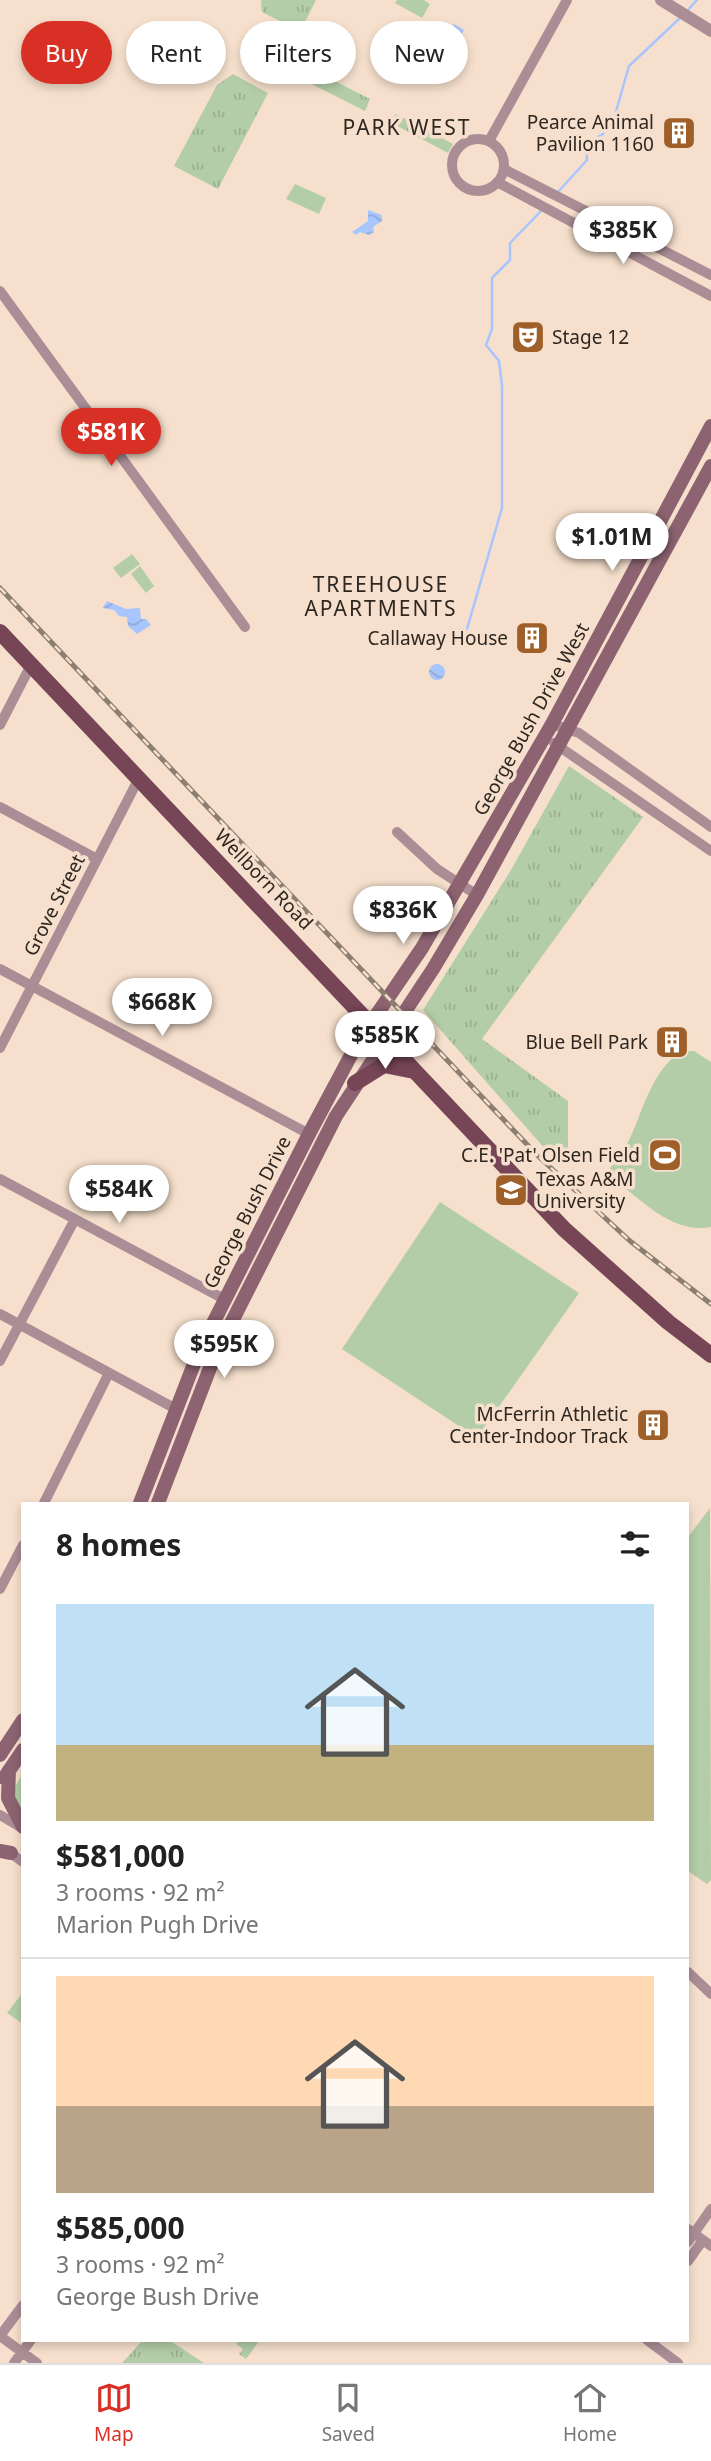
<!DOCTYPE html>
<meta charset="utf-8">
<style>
body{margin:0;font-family:"Noto Sans",sans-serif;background:#f6f6f6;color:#222;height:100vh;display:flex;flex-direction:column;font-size:26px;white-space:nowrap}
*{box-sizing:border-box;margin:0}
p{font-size:23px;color:#767676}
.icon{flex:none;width:38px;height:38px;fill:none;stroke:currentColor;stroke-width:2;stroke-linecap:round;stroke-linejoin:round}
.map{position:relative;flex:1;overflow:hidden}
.side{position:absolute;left:21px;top:1502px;width:668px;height:840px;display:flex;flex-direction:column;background:#fff;border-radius:0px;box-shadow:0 4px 10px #0003}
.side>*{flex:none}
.banner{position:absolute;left:21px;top:21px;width:670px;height:63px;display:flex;gap:14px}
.price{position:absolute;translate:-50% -60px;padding:0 16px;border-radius:24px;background:#fff;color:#222;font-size:23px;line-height:46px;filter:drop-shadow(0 2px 4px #0008)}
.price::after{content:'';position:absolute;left:50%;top:42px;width:21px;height:16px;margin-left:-10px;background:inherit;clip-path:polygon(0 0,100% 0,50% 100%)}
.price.selected{background:#d93025;color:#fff}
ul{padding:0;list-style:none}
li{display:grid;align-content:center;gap:14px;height:371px;padding:0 35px}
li+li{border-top:2px solid #e0e0e0}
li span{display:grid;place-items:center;height:217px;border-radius:0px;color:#555}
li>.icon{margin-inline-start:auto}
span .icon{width:126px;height:126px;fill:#fffc;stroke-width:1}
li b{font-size:30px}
h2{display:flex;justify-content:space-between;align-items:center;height:84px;padding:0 35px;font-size:30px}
.tag{padding:0 24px;border-radius:32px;background:#fff;box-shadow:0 4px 10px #0003;font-size:24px;line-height:63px}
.tag.selected{background:#d93025;color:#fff}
.tabs{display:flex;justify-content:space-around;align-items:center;height:98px;border-top:2px solid #e0e0e0;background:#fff;font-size:19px;color:#767676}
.tabs a{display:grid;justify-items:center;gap:4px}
.tabs .selected{color:#d93025}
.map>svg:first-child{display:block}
.grass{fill:url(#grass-tufts)}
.park{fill:url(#park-crowns)}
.pitch{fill:#b3cda8}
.water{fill:url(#water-waves)}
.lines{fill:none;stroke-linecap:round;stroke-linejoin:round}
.stream{stroke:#a8c5fd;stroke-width:2.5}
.minor{stroke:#ab8d96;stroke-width:10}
.tertiary{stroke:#ab8d96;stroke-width:12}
.secondary{stroke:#8d6371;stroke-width:14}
.primary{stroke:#764556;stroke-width:16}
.rail-casing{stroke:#8d7e72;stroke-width:5}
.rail{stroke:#f6e0cd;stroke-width:2.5;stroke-dasharray:8;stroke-linecap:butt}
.labels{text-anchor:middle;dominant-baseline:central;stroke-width:7;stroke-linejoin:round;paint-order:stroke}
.poi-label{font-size:19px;fill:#2e261f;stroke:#f6e0cd;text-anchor:end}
.street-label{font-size:19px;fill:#2e261f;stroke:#f6e0cd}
.neighbourhood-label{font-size:21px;letter-spacing:2px;fill:#2e261f;stroke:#f6e0cd}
</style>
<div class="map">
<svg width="711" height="2363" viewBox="0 0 711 2363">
<defs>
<pattern id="grass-tufts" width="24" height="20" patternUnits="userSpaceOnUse" patternTransform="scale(1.75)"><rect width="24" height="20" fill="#b3cda8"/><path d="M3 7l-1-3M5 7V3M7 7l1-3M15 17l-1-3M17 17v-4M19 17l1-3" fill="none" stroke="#9ab090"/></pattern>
<pattern id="park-crowns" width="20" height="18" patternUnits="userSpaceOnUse" patternTransform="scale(1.75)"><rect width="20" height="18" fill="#b3cda8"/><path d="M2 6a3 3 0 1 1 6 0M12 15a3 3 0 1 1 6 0" fill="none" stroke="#9ab090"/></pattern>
<pattern id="water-waves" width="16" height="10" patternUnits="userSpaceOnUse" patternTransform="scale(1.75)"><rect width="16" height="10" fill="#a8c5fd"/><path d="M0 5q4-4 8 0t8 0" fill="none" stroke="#91a9d8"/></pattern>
</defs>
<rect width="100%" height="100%" fill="#f6e0cd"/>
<!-- grass -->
<path class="grass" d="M 261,0 L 316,0 L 298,36 L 289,32 L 288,25 L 262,12 Z
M 265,39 L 282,50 L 280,53 L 370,99 L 365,111 L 272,64 L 258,63 L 255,46 Z
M 233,74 L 268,93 L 218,189 L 174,166 L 217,85 Z
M 396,114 L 453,144 L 448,153 L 390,122 Z
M 569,766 L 643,817 L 482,1039 L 568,1101 L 568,1158 L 547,1151 L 423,1010 L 511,870 Z
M 143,2340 L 169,2340 L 204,2363 L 122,2363 Z"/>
<!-- park -->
<path class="park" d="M 23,1773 L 23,1819 L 10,1795 Z
M 239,2340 L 260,2340 L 246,2359 L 239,2354 L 243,2349 L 236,2344 Z"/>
<!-- pitch -->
<path class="pitch" d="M 397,0 L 424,0 L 430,4 L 422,18 L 395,3 Z
M 295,184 L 326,198 L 319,214 L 286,199 Z
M 132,554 L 140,564 L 121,578 L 113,568 Z
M 140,566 L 154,586 L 146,593 L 131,574 Z
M 682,1051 L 694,1051 L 711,1062 L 711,1227 C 671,1235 637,1196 607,1173 C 615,1161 625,1149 631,1136 C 644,1107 653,1069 682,1051 Z
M 440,1202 L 579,1293 L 477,1438 L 342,1349 Z
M 710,1508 L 711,1880 L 707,1884 L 688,1871 L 688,1537 Z
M 23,1992 L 23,2024 L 7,2013 Z"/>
<!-- water -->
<path class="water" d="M 454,24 L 464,30 L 455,46 L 444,41 Z
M 368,210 L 382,215 L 382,221 L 373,227 L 374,232 L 369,235 L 360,232 L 356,235 L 352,232 L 368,221 Z
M 107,601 L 126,609 L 140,608 L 141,619 L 146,619 L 151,625 L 137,634 L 128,626 L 127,617 L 119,616 L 114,610 L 103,608 Z
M429 672a8 8 0 1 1 16 0a8 8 0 1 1-16 0Z"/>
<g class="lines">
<!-- stream -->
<path class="stream" d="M 687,11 L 697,0
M 558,192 L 587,160 L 586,144 L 603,134 L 615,115 L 629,66 L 680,18
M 467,629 L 502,508 L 502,386 L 499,361 L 486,345 L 492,329 L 492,278 L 510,260 L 510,243 L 542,210"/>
<!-- minor -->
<path class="minor" d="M452 165a26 26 0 1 1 52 0a26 26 0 1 1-52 0Z
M 489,141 L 567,0
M 504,169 L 711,275
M 497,182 L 711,296
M 0,291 L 245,627
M 552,724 L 579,733 L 711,827
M 0,725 L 31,665
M 554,743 L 711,851
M 0,807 L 97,859
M 397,832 L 437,869 L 477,895
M 0,969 L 309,1134
M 0,1048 L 139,778
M 0,1179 L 224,1299
M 0,1314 L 176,1409
M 0,1361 L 75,1219
M 44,1503 L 108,1375
M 0,1589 L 23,1545
M 0,1815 L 22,1828
M 6,1850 L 23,1862
M 688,1972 L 711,1994
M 688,2229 L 711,2246
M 688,2242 L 711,2209
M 688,2261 L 703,2240
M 0,2336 L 37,2363
M 0,2336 L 23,2305
M 647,2340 L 678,2363
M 14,2363 L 31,2340"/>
<!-- tertiary -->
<path class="tertiary" d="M 661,0 L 711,31"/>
<!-- secondary -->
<path class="secondary" d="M 140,1503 L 199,1351 L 309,1134 L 358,1042 L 422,948 L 552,724 L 711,426
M 158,1503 L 215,1355 L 336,1116 L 433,969 L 477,895 L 711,466
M 0,1755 L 23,1720
M 9,1770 L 8,1798 L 23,1827
M 4,1778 L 23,1750
M 0,1851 L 11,1853"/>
<!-- primary -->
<path class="primary" d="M 0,632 L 564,1229 L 668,1322 L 711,1355
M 355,1083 L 384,1065 L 414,1071"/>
<!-- rail casing -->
<g class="rail-casing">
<path id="rail" d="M 0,588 L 537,1155 L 630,1241 L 711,1304"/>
</g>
<!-- rail -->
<use href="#rail" class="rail"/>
</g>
<!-- icons -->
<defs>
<g id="building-square" transform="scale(1.75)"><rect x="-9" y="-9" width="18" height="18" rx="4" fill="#9f5f29" stroke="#f6e0cd"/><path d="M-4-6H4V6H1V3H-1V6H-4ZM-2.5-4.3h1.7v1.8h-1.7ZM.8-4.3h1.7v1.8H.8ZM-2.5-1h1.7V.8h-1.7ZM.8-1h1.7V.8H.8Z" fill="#fff"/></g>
<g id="theatre-square" transform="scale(1.75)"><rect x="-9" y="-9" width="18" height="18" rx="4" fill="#9f5f29" stroke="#f6e0cd"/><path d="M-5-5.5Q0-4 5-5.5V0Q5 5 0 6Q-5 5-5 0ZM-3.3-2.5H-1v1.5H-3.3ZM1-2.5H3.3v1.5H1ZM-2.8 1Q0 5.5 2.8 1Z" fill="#fff"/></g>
<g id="stadium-square" transform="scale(1.75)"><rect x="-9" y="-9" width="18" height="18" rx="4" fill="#9f5f29" stroke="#f6e0cd"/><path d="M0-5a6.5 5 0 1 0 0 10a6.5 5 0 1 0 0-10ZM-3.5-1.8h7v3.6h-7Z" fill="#fff"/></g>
<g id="university-square" transform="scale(1.75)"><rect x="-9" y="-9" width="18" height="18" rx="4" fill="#9f5f29" stroke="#f6e0cd"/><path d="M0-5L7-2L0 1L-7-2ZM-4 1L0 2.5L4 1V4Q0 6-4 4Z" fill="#fff"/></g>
</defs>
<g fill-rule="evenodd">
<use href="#building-square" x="679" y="133"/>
<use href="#theatre-square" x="528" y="337"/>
<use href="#building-square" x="532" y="638"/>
<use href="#building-square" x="672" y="1042"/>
<use href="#stadium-square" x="665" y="1155"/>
<use href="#university-square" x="511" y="1190"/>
<use href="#building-square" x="653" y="1425"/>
</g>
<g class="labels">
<!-- poi labels -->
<g class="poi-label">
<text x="654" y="122">Pearce Animal<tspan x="654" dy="22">Pavilion 1160</tspan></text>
<text x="552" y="337" text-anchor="start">Stage 12</text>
<text x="508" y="638">Callaway House</text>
<text x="648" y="1042">Blue Bell Park</text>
<text x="640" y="1155">C.E. 'Pat' Olsen Field</text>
<text x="536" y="1179" text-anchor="start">Texas A&amp;M<tspan x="536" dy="22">University</tspan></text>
<text x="628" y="1414">McFerrin Athletic<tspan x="628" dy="22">Center-Indoor Track</tspan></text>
</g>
<!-- street labels -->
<g class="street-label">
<text transform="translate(531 719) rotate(-61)">George Bush Drive West</text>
<text transform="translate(264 879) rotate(46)">Wellborn Road</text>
<text transform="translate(54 905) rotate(-63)">Grove Street</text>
<text transform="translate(247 1212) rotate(-63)">George Bush Drive</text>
</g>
<!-- neighbourhood labels -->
<g class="neighbourhood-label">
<text x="407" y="127">PARK WEST</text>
<text x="381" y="584">TREEHOUSE<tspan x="381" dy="24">APARTMENTS</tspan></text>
</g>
</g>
</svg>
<b class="price" style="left:623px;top:266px">$385K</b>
<b class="price selected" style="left:111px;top:468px">$581K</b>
<b class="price" style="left:612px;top:573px">$1.01M</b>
<b class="price" style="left:403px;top:946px">$836K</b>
<b class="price" style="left:162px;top:1038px">$668K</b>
<b class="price" style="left:385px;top:1071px">$585K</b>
<b class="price" style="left:119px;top:1225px">$584K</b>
<b class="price" style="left:224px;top:1380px">$595K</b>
<div class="banner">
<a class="tag selected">Buy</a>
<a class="tag">Rent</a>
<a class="tag">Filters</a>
<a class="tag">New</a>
</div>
<section class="side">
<h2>8 homes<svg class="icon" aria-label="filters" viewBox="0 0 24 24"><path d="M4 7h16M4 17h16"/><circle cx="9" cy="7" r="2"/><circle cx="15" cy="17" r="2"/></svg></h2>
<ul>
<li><span style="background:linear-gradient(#bfe0f5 65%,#c2b280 0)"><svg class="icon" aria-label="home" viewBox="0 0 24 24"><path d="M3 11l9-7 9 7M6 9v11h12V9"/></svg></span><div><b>$581,000</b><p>3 rooms · 92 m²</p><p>Marion Pugh Drive</p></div></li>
<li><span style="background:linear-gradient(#ffd9b3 60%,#b9a48a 0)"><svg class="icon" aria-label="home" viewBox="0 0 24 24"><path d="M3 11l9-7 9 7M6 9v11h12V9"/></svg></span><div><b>$585,000</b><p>3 rooms · 92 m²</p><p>George Bush Drive</p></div></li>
</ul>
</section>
</div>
<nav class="tabs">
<a class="selected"><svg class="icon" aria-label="map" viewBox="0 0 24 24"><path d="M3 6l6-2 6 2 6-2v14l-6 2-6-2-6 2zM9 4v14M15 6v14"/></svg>Map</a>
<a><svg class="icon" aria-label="saved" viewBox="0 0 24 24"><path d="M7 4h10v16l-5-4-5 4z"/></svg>Saved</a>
<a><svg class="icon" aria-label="home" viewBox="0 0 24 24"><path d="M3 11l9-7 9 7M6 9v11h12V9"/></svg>Home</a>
</nav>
